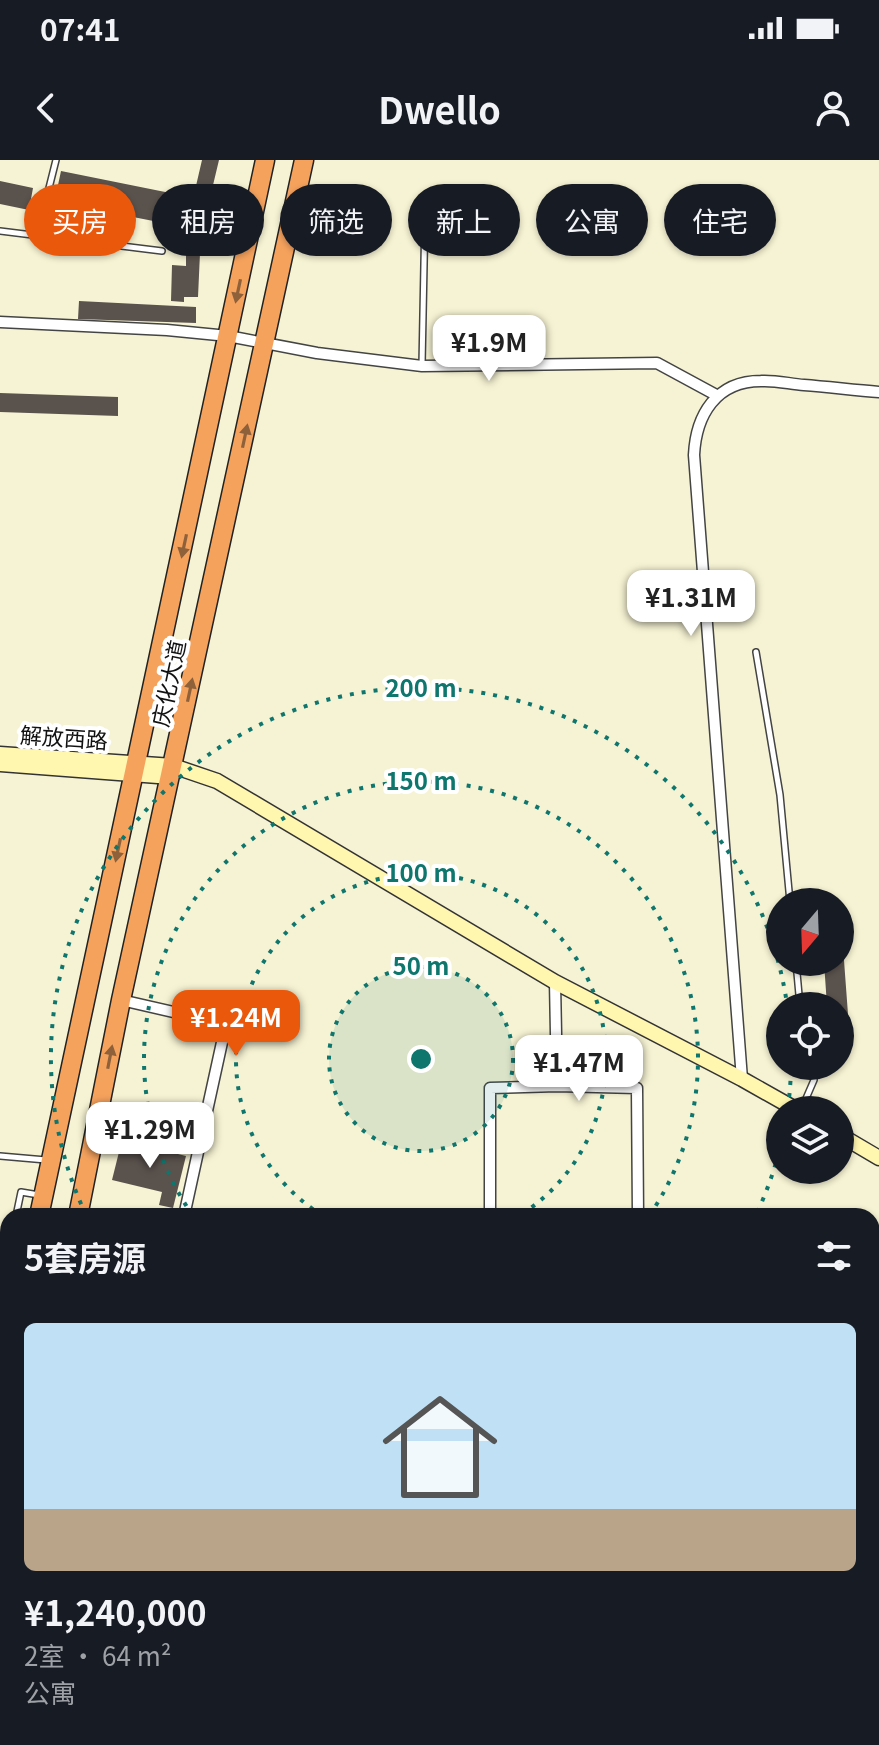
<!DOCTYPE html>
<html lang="zh">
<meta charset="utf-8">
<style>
body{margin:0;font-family:Georgia,"Noto Sans SC",serif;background:#242831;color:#f1f3f6;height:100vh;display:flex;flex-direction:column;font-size:30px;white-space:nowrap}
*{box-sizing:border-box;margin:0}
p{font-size:26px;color:#9ea1a6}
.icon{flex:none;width:44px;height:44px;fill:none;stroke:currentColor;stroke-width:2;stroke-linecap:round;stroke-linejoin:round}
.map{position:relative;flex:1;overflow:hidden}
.side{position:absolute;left:0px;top:1048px;width:880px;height:538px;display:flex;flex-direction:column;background:#171b24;border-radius:24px 24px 0 0;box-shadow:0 2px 6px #0004}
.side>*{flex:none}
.top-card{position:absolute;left:24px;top:24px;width:832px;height:72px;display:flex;gap:16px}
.needle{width:52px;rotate:199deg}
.buttons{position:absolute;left:766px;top:728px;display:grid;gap:16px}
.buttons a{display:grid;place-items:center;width:88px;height:88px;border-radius:50%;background:#171b24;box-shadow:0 2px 6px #0004;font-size:40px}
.price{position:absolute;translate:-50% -68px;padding:0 18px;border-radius:16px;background:#fff;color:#222;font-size:26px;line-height:52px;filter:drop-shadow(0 2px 4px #0008)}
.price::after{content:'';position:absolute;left:50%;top:48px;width:24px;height:18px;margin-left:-12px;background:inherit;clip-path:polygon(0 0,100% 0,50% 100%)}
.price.active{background:#ea580c;color:#fff}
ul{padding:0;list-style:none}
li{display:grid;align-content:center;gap:16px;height:424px;padding:0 24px}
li+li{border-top:2px solid #363941}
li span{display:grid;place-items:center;height:248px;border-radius:12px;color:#555}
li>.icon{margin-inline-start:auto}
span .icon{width:144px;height:144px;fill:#fffc;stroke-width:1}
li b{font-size:34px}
h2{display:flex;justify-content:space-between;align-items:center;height:96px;padding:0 24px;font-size:34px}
.chip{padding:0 28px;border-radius:36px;background:#171b24;box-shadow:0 2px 6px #0004;font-size:28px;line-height:72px}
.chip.active{background:#ea580c;color:#fff}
.status{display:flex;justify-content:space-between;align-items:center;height:56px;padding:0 40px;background:#171b24;direction:ltr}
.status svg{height:22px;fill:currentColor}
header{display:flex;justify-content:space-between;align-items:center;height:104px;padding:0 24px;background:#171b24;font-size:36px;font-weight:700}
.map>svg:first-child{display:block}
.farmland{fill:#f6f3d4;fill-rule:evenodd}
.building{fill:#5a524d}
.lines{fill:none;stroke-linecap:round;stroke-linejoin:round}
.lane-casing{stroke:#444;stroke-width:8}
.street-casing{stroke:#444;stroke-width:13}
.secondary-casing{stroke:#333;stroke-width:17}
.highway-casing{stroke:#222;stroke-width:21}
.lane{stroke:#fff;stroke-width:5}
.street{stroke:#fff;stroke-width:10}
.secondary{stroke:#fff6b0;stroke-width:14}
.highway{stroke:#f5a25d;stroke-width:18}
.oneway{fill:#8e613b}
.ring{fill:none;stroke:#0f766e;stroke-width:4;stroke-dasharray:4 8}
.labels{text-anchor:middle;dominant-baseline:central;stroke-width:8;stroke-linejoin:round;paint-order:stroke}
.street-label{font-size:22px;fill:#111;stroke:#fff}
.centre{fill:#0f766e;stroke:#fff;stroke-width:4}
.ring-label{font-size:24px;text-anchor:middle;font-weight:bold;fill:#0f766e;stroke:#fff;stroke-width:8;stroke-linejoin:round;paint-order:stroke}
</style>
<div class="status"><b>07:41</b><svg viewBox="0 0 49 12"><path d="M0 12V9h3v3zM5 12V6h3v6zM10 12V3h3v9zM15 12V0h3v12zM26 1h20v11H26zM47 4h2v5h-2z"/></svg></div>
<header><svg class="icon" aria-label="back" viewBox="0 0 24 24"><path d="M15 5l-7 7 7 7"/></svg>Dwello<svg class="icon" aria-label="person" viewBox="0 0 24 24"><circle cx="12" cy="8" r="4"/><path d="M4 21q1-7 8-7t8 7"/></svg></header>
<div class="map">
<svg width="879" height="1585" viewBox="0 0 879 1585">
<rect width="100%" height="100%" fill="#fffdf5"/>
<!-- farmland -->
<path class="farmland" d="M 0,0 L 879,0 L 879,1585 L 0,1585 ZM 780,742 L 840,742 L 840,802 L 780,802 ZM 780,846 L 840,846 L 840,906 L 780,906 ZM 780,950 L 840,950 L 840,1010 L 780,1010 ZM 8,1056 L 872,1056 L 872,1578 L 8,1578 Z"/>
<!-- building -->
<path class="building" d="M 202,0 L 219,0 L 198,88 L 168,81 L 171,66 L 186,69 Z
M 61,11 L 190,37 L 184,67 L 133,57 L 132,60 L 54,44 Z
M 0,21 L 33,28 L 29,50 L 0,44 Z
M 186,92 L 200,93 L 198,137 L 184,137 L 184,142 L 171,141 L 172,105 L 186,106 Z
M 79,141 L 196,147 L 196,163 L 78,159 Z
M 0,233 L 118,237 L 118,256 L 0,252 Z
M 840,787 L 843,787 L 850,881 L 840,882 L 840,846 L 827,846 L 824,802 L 840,802 Z
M 122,980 L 186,996 L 173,1048 L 159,1045 L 162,1032 L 112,1020 Z
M 112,1578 L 189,1578 L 189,1583 L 112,1581 Z
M 292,1578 L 378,1578 L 378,1585 L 292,1585 Z
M 683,1578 L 723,1578 L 722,1585 L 682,1585 Z"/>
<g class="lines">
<!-- lane casing -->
<g class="lane-casing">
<path id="lane" d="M 0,71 L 162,91
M 37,76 L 56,0
M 422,205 L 425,54
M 756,492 L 780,635 L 790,742
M 796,802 L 800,846
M 801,950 L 814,920 L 814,906
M 0,996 L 46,1000
M 16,1056 L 21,1032 L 39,1035
M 0,1127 L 8,1091
M 285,1585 L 285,1578"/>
</g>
<!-- street casing -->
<g class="street-casing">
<path id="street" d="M 0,162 L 167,170 L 228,176 L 317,193 L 422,206 L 657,203 L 718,236
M 555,822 L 557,926 L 637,928 L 638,1056
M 121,840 L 226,864 L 184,1056
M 742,919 L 694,295 C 696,255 716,221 761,221 C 775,220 790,224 804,225 C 829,227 854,230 879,232
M 490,1056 L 490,928 L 557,926
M 0,1347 L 8,1349
M 0,1552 L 8,1554
M 46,1578 L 52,1585"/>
</g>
<!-- secondary casing -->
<g class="secondary-casing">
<path id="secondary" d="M 0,594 L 173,606 L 217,621 L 555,822 L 742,919 L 797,950
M 0,604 L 171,617
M 840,975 L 879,998"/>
</g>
<!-- highway casing -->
<g class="highway-casing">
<path id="highway" d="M 39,1056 L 265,0
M 78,1056 L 121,840 L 304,0
M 0,1237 L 8,1201
M 0,1424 L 8,1385"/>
</g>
<!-- lane -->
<use href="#lane" class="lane"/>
<!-- street -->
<use href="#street" class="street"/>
<!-- secondary -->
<use href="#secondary" class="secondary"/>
<!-- highway -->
<use href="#highway" class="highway"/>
</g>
<!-- one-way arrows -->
<defs><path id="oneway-solid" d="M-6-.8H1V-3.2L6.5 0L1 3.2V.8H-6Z" transform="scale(2)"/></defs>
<g class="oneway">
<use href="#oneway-solid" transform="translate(238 131) rotate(102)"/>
<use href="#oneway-solid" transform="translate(245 276) rotate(-78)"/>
<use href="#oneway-solid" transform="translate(184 386) rotate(102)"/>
<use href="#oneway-solid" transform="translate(190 530) rotate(-78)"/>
<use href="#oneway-solid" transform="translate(118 690) rotate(102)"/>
<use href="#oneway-solid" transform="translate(110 897) rotate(-79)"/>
</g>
<!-- distance rings -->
<circle cx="421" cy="899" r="92" fill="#0f766e" fill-opacity=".12"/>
<g class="ring">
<circle cx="421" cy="899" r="92"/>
<path d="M323 1056A185 185 0 1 1 519 1056"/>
<path d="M193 1056A277 277 0 1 1 649 1056"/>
<path d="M791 909A370 370 0 0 1 788 947M779 992A370 370 0 0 1 756 1055M86 1055A370 370 0 1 1 787 844"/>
</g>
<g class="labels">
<!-- street labels -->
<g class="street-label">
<text transform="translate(167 523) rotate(-78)">庆化大道</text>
<text transform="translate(64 576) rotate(4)">解放西路</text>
</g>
</g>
<circle cx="421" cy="899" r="12" class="centre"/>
<g class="ring-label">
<text x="421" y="537">200 m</text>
<text x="421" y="630">150 m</text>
<text x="421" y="722">100 m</text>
<text x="421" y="815">50 m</text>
</g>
</svg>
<div class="buttons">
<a><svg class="needle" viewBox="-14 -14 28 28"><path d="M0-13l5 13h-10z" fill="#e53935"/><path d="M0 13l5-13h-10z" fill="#9ea1a6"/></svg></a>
<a><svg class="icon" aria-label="locate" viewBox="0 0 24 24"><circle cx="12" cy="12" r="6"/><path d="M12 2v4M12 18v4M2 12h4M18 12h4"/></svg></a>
<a><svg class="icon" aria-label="layers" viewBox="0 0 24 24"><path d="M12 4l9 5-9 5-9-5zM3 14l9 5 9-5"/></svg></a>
</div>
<b class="price" style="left:489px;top:223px">¥1.9M</b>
<b class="price" style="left:691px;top:478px">¥1.31M</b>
<b class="price active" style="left:236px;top:898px">¥1.24M</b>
<b class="price" style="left:579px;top:943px">¥1.47M</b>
<b class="price" style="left:150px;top:1010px">¥1.29M</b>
<div class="top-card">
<a class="chip active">买房</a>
<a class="chip">租房</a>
<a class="chip">筛选</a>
<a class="chip">新上</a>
<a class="chip">公寓</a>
<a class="chip">住宅</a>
</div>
<section class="side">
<h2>5套房源<svg class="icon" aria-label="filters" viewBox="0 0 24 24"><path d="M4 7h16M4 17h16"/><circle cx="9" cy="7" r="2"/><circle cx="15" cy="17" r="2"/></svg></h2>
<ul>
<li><span style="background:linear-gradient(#bfe0f5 75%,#b9a48a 0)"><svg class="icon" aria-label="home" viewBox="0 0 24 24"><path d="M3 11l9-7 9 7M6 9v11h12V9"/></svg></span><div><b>¥1,240,000</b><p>2室 · 64 m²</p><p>公寓</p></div></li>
</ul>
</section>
</div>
